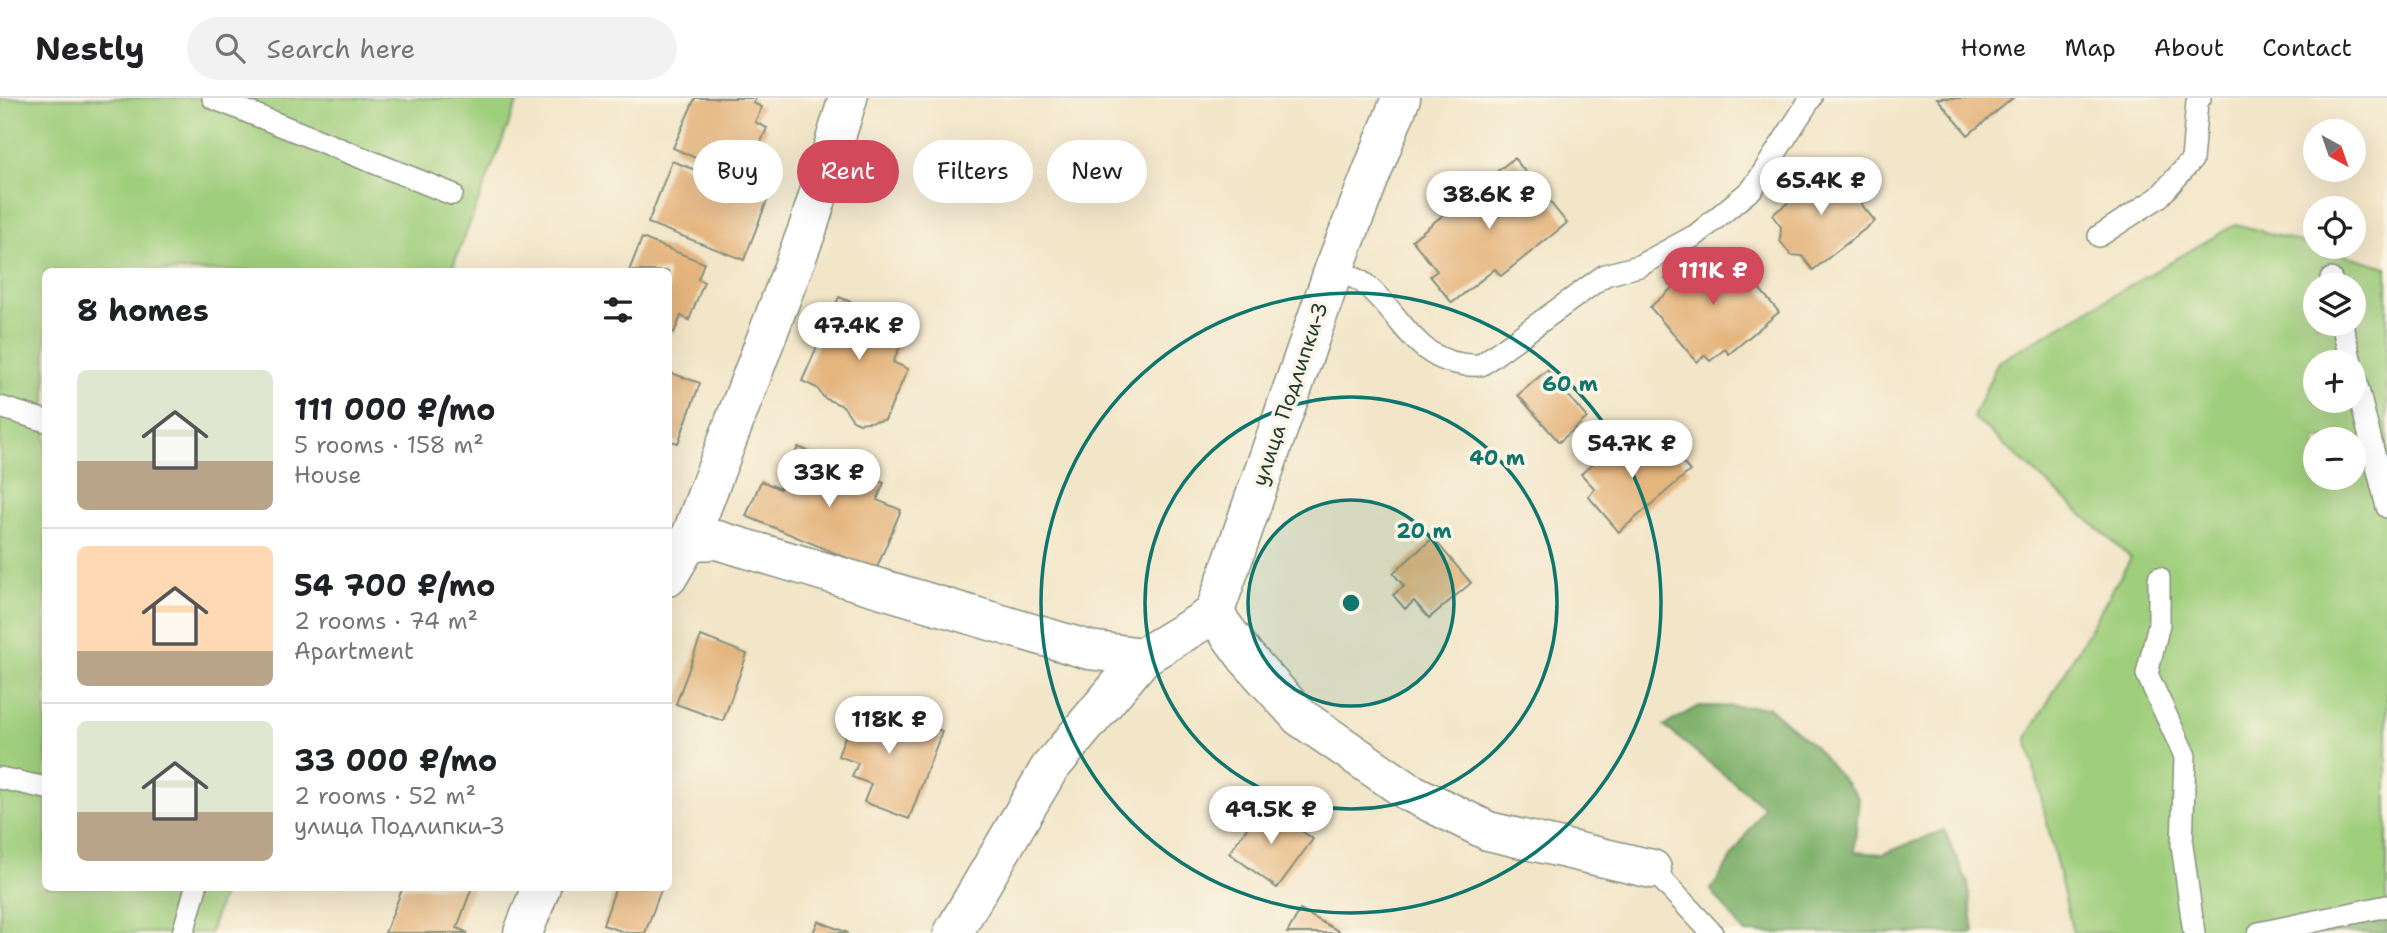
<!DOCTYPE html>
<meta charset="utf-8">
<style>
body{margin:0;font-family:"Shantell Sans",sans-serif;background:#f2f2f2;color:#202124;height:100vh;display:flex;flex-direction:column;font-size:26px;white-space:nowrap}
*{box-sizing:border-box;margin:0}
p{font-size:23px;color:#757577}
.icon{flex:none;width:38px;height:38px;fill:none;stroke:currentColor;stroke-width:2;stroke-linecap:round;stroke-linejoin:round}
.map{position:relative;flex:1;overflow:hidden}
.details{position:absolute;left:42px;top:170px;width:630px;height:623px;display:flex;flex-direction:column;background:#fff;border-radius:10px;box-shadow:0 7px 28px #0002}
.details>*{flex:none}
.guide{position:absolute;left:693px;top:42px;width:665px;height:63px;display:flex;gap:14px}
.needle{width:46px;rotate:140deg}
.fabs{position:absolute;left:2303px;top:21px;display:grid;gap:14px}
.fabs a{display:grid;place-items:center;width:63px;height:63px;border-radius:50%;background:#fff;box-shadow:0 7px 28px #0002;font-size:35px}
.price{position:absolute;translate:-50% -60px;padding:0 16px;border-radius:24px;background:#fff;color:#222;font-size:23px;line-height:46px;filter:drop-shadow(0 2px 4px #0008)}
.price::after{content:'';position:absolute;left:50%;top:42px;width:21px;height:16px;margin-left:-10px;background:inherit;clip-path:polygon(0 0,100% 0,50% 100%)}
.price.active{background:#d1495b;color:#fff}
ul{padding:0;list-style:none}
li{display:flex;align-items:center;gap:21px;height:175px;padding:0 35px}
li+li{border-top:2px solid #e0e0e0}
li span{display:grid;place-items:center;flex:none;width:196px;height:140px;border-radius:10px;color:#555}
li>.icon{margin-inline-start:auto}
span .icon{width:84px;height:84px;fill:#fffc;stroke-width:1}
li b{font-size:30px}
h2{display:flex;justify-content:space-between;align-items:center;height:84px;padding:0 35px;font-size:30px}
.tag{padding:0 24px;border-radius:32px;background:#fff;box-shadow:0 7px 28px #0002;font-size:24px;line-height:63px}
.tag.active{background:#d1495b;color:#fff}
header{display:flex;align-items:center;gap:42px;box-sizing:border-box;height:98px;padding:0 35px;background:#fff;border-bottom:2px solid #e0e0e0}
header strong{font-size:33px}
nav{display:flex;gap:38px;margin-inline-start:auto;font-size:24px}
.search{width:490px;height:63px;background:#f2f2f2;display:flex;align-items:center;gap:18px;box-sizing:border-box;padding:0 24px;border-radius:38px;color:#757577;font-size:26px}
.map>svg:first-child{display:block}
.green{fill:#9fce7c;stroke:#5f8658;stroke-width:2;fill-rule:evenodd}
.forest{fill:#7fb16c;stroke:#4f7750;stroke-width:2}
.building{fill:#e5b57e}
.lines{fill:none;stroke-linecap:round;stroke-linejoin:round}
.lane-casing{stroke:#88917e;stroke-width:24}
.street-casing{stroke:#88917e;stroke-width:41}
.lane{stroke:#fff;stroke-width:21}
.street{stroke:#fff;stroke-width:38}
.ring{fill:none;stroke:#0f766e;stroke-width:3.5}
.labels{text-anchor:middle;dominant-baseline:central;stroke-width:7;stroke-linejoin:round;paint-order:stroke}
.street-label{font-size:21px;fill:#1f3d34;stroke:#fcf5e5}
.centre{fill:#0f766e;stroke:#fcf5e5;stroke-width:3.5}
.ring-label{font-size:21px;text-anchor:middle;font-weight:bold;fill:#0f766e;stroke:#fcf5e5;stroke-width:7;stroke-linejoin:round;paint-order:stroke}
</style>
<header>
<strong>Nestly</strong>
<div class="search"><svg class="icon" aria-label="search" viewBox="0 0 24 24"><circle cx="10" cy="10" r="6"/><path d="M15 15l6 6"/></svg>Search here</div>
<nav><a>Home</a><a>Map</a><a>About</a><a>Contact</a></nav>
</header>
<div class="map">
<svg width="2387" height="835" viewBox="0 0 2387 835">
<rect width="100%" height="100%" fill="#fcf5e5"/>
<filter id="ink" filterUnits="userSpaceOnUse"><feTurbulence type="fractalNoise" baseFrequency=".0143" numOctaves="2"/><feDisplacementMap in="SourceGraphic" scale="14" xChannelSelector="R" yChannelSelector="G"/><feConvolveMatrix kernelMatrix="1 2 1 2 8 2 1 2 1" color-interpolation-filters="sRGB"/></filter>
<filter id="wash" filterUnits="userSpaceOnUse"><feTurbulence type="fractalNoise" baseFrequency=".00686" numOctaves="4" result="noise"/><feDisplacementMap in="SourceGraphic" scale="28" xChannelSelector="R" yChannelSelector="G"/><feGaussianBlur stdDeviation="1.57" result="paint"/><feColorMatrix in="noise" values="0 0 0 0 0 0 0 0 0 0 0 0 0 0 0 0 0 1.4 0 .05"/><feComposite in="paint" operator="in"/></filter>
<g filter="url(#wash)">
<rect width="100%" height="100%" fill="#f2e5c8"/>
<!-- green -->
<path class="green" d="M 0,0 L 519,0 L 451,173 L 46,173 L 46,789 L 225,789 L 210,835 L 0,835 Z
M 2236,126 L 2387,169 L 2387,808 L 2259,835 L 2073,835 L 2027,640 L 2131,460 L 1973,319 L 1998,264 ZM 2315,187 L 2354,187 L 2354,226 L 2315,226 ZM 2315,264 L 2354,264 L 2354,303 L 2315,303 ZM 2315,341 L 2354,341 L 2354,380 L 2315,380 Z"/>
<!-- forest -->
<path class="forest" d="M 1699,608 L 1768,609 L 1815,649 L 1859,700 L 1854,754 L 1883,756 L 1944,732 L 1968,785 L 1974,835 L 1745,835 L 1711,792 L 1764,709 L 1664,628 Z
M 2387,808 L 2387,835 L 2259,835 Z"/>
<g id="blocks">
<!-- building -->
<path class="building" d="M 695,0 L 756,0 L 753,5 L 762,9 L 755,24 L 767,30 L 751,67 L 739,62 L 732,76 L 673,50 Z
M 1937,0 L 2013,0 L 1968,37 Z
M 1514,60 L 1567,125 L 1501,178 L 1495,171 L 1452,205 L 1430,178 L 1437,173 L 1412,142 Z
M 672,63 L 768,100 L 744,162 L 648,125 Z
M 1831,70 L 1841,82 L 1854,84 L 1864,96 L 1862,107 L 1875,123 L 1813,172 L 1802,158 L 1791,157 L 1780,143 L 1781,129 L 1772,117 L 1790,103 L 1783,94 L 1806,76 L 1813,84 Z
M 642,140 L 704,165 L 698,181 L 704,184 L 689,222 L 681,218 L 674,235 L 668,233 L 668,173 L 629,173 Z
M 1716,153 L 1731,171 L 1744,172 L 1779,214 L 1729,256 L 1725,251 L 1710,263 L 1705,257 L 1697,264 L 1650,209 L 1672,190 L 1665,181 L 1691,160 L 1698,168 Z
M 839,199 L 909,229 L 893,264 L 908,271 L 885,322 L 860,325 L 853,322 L 843,308 L 824,300 L 817,290 L 802,283 Z
M 1547,272 L 1587,320 L 1559,344 L 1518,297 Z
M 668,274 L 700,285 L 678,345 L 668,342 Z
M 1619,343 L 1653,346 L 1661,355 L 1669,349 L 1690,373 L 1619,434 L 1588,398 L 1595,391 L 1581,376 Z
M 798,349 L 884,385 L 877,402 L 901,412 L 876,472 L 746,418 L 761,383 L 780,391 Z
M 1433,440 L 1471,485 L 1429,520 L 1414,503 L 1405,511 L 1393,497 L 1404,488 L 1393,475 Z
M 701,538 L 747,556 L 723,623 L 676,606 Z
M 858,602 L 942,633 L 909,721 L 864,704 L 871,686 L 852,679 L 858,665 L 838,658 Z
M 1264,706 L 1313,741 L 1277,790 L 1229,755 Z
M 403,789 L 472,789 L 457,830 L 468,835 L 385,835 Z
M 616,789 L 662,789 L 645,835 L 627,835 L 603,827 Z
M 1300,812 L 1342,835 L 1287,835 Z
M 818,823 L 848,835 L 813,835 Z"/>
</g>
</g>
<g filter="url(#ink)">
<use href="#blocks" fill-opacity="0" stroke="#88917e" stroke-width="2"/>
<g class="lines">
<!-- lane casing -->
<g class="lane-casing">
<path id="lane" d="M 213,0 L 452,96
M 2099,138 L 2159,99 L 2192,62 L 2197,4 L 2200,0
M 1334,171 C 1345,176 1359,180 1367,188 C 1408,224 1418,270 1481,267 L 1605,177 L 1639,168 L 1696,137 L 1753,90 L 1811,0
M 2331,181 L 2332,187
M 2342,226 L 2351,264
M 2354,275 L 2387,409
M 0,309 L 46,323
M 2159,480 L 2159,526 L 2147,576 L 2185,658 L 2182,747 L 2194,835
M 0,680 L 46,690
M 1652,771 L 1712,835
M 183,835 L 196,789
M 2259,835 L 2387,808"/>
</g>
<!-- street casing -->
<g class="street-casing">
<path id="street" d="M 689,443 L 717,442 L 1089,552 L 1143,559 L 1214,516 L 1334,171 L 1401,0
M 668,479 L 689,443 L 808,130 L 848,0
M 1214,516 L 1246,559 L 1300,619 L 1409,694 L 1488,733 L 1652,771
M 523,835 L 541,789
M 953,835 L 1049,671 L 1143,559"/>
</g>
<!-- lane -->
<use href="#lane" class="lane"/>
<!-- street -->
<use href="#street" class="street"/>
</g>
</g>
<!-- distance rings -->
<circle cx="1351" cy="505" r="103" fill="#0f766e" fill-opacity=".12"/>
<g class="ring">
<circle cx="1351" cy="505" r="103"/>
<circle cx="1351" cy="505" r="206"/>
<circle cx="1351" cy="505" r="310"/>
</g>
<g class="labels">
<!-- street labels -->
<g class="street-label">
<text transform="translate(1290 296) rotate(-71)">улица Подлипки-3</text>
</g>
</g>
<circle cx="1351" cy="505" r="10" class="centre"/>
<g class="ring-label">
<text x="1570" y="293">60 m</text>
<text x="1497" y="367">40 m</text>
<text x="1424" y="440">20 m</text>
</g>
</svg>
<div class="fabs">
<a><svg class="needle" viewBox="-14 -14 28 28"><path d="M0-13l5 13h-10z" fill="#e53935"/><path d="M0 13l5-13h-10z" fill="#757577"/></svg></a>
<a><svg class="icon" aria-label="locate" viewBox="0 0 24 24"><circle cx="12" cy="12" r="6"/><path d="M12 2v4M12 18v4M2 12h4M18 12h4"/></svg></a>
<a><svg class="icon" aria-label="layers" viewBox="0 0 24 24"><path d="M12 4l9 5-9 5-9-5zM3 14l9 5 9-5"/></svg></a>
<a>+</a>
<a>−</a>
</div>
<b class="price" style="left:1821px;top:119px">65.4K ₽</b>
<b class="price" style="left:1489px;top:133px">38.6K ₽</b>
<b class="price active" style="left:1713px;top:209px">111K ₽</b>
<b class="price" style="left:859px;top:264px">47.4K ₽</b>
<b class="price" style="left:1632px;top:382px">54.7K ₽</b>
<b class="price" style="left:829px;top:411px">33K ₽</b>
<b class="price" style="left:889px;top:658px">118K ₽</b>
<b class="price" style="left:1271px;top:748px">49.5K ₽</b>
<div class="guide">
<a class="tag">Buy</a>
<a class="tag active">Rent</a>
<a class="tag">Filters</a>
<a class="tag">New</a>
</div>
<section class="details">
<h2>8 homes<svg class="icon" aria-label="filters" viewBox="0 0 24 24"><path d="M4 7h16M4 17h16"/><circle cx="9" cy="7" r="2"/><circle cx="15" cy="17" r="2"/></svg></h2>
<ul>
<li><span style="background:linear-gradient(#dfe7d0 65%,#b9a48a 0)"><svg class="icon" aria-label="home" viewBox="0 0 24 24"><path d="M3 11l9-7 9 7M6 9v11h12V9"/></svg></span><div><b>111 000 ₽/mo</b><p>5 rooms · 158 m²</p><p>House</p></div></li>
<li><span style="background:linear-gradient(#ffd9b3 75%,#b9a48a 0)"><svg class="icon" aria-label="home" viewBox="0 0 24 24"><path d="M3 11l9-7 9 7M6 9v11h12V9"/></svg></span><div><b>54 700 ₽/mo</b><p>2 rooms · 74 m²</p><p>Apartment</p></div></li>
<li><span style="background:linear-gradient(#dfe7d0 65%,#b9a48a 0)"><svg class="icon" aria-label="home" viewBox="0 0 24 24"><path d="M3 11l9-7 9 7M6 9v11h12V9"/></svg></span><div><b>33 000 ₽/mo</b><p>2 rooms · 52 m²</p><p>улица Подлипки-3</p></div></li>
</ul>
</section>
</div>
